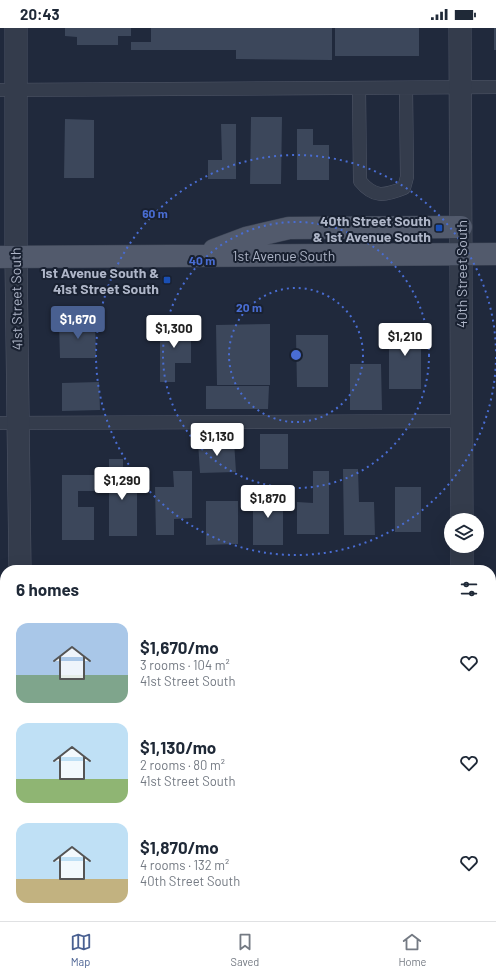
<!DOCTYPE html>
<meta charset="utf-8">
<style>
body{margin:0;font-family:Barlow,sans-serif;background:#f2f2f3;color:#1f2937;height:100vh;display:flex;flex-direction:column;font-size:15px;white-space:nowrap}
*{box-sizing:border-box;margin:0}
p{font-size:13px;color:#747a83}
.icon{flex:none;width:22px;height:22px;fill:none;stroke:currentColor;stroke-width:2;stroke-linecap:round;stroke-linejoin:round}
.map{position:relative;flex:1;overflow:hidden}
.drawer{position:absolute;left:0px;top:537px;width:496px;height:356px;display:flex;flex-direction:column;background:#fff;border-radius:16px 16px 0 0;box-shadow:0 4px 16px #0002}
.drawer>*{flex:none}
.buttons{position:absolute;left:444px;top:485px;display:grid;gap:8px}
.buttons a{display:grid;place-items:center;width:40px;height:40px;border-radius:50%;background:#fff;box-shadow:0 4px 16px #0002;font-size:20px}
.price{position:absolute;translate:-50% -34px;padding:0 9px;border-radius:4px;background:#fff;color:#222;font-size:13px;line-height:26px;filter:drop-shadow(0 1px 2px #0008)}
.price::after{content:'';position:absolute;left:50%;top:24px;width:12px;height:9px;margin-left:-6px;background:inherit;clip-path:polygon(0 0,100% 0,50% 100%)}
.price.on{background:#496091;color:#fff}
ul{padding:0;list-style:none}
li{display:flex;align-items:center;gap:12px;height:100px;padding:0 16px}
li span{display:grid;place-items:center;flex:none;width:112px;height:80px;border-radius:12px;color:#555}
li>.icon{margin-inline-start:auto}
span .icon{width:48px;height:48px;fill:#fffc;stroke-width:1}
li b{font-size:17px}
h2{display:flex;justify-content:space-between;align-items:center;height:48px;padding:0 16px;font-size:17px}
.status{display:flex;justify-content:space-between;align-items:center;height:28px;padding:0 20px;background:#fff;direction:ltr}
.status svg{height:11px;fill:currentColor}
.dock{display:flex;justify-content:space-around;align-items:center;height:56px;border-top:1px solid #e0e1e3;background:#fff;font-size:11px;color:#747a83}
.dock a{display:grid;justify-items:center;gap:2px}
.dock .on{color:#496091}
.map>svg:first-child{display:block}
.building{fill:#3c475b}
.lines{fill:none;stroke-linecap:round;stroke-linejoin:round}
.service-casing{stroke:#4f5667;stroke-width:14}
.minor-casing{stroke:#4f5667;stroke-width:23}
.tertiary-casing{stroke:#4f5667;stroke-width:23}
.primary-casing{stroke:#3d4555;stroke-width:23}
.service{stroke:#343c4c;stroke-width:13}
.minor{stroke:#343c4c;stroke-width:22}
.tertiary{stroke:#343c4c;stroke-width:22}
.primary{stroke:#525a6c;stroke-width:22}
.ring{fill:none;stroke:#496dd3;stroke-width:2;stroke-dasharray:2 4}
.transit-dot{fill:#1a4fb4;stroke:#192131;stroke-width:1.5}
.labels{text-anchor:middle;dominant-baseline:central;stroke-width:4;stroke-linejoin:round;paint-order:stroke}
.poi-label{font-size:14px;font-weight:bold;fill:#afb6c8;stroke:#192131;text-anchor:end}
.street-label{font-size:14px;fill:#afb6c8;stroke:#192131}
.centre{fill:#496dd3;stroke:#192131;stroke-width:2}
.ring-label{font-size:12px;text-anchor:middle;font-weight:bold;fill:#496dd3;stroke:#192131;stroke-width:4;stroke-linejoin:round;paint-order:stroke}
</style>
<div class="status"><b>20:43</b><svg viewBox="0 0 49 12"><path d="M0 12V9h3v3zM5 12V6h3v6zM10 12V3h3v9zM15 12V0h3v12zM26 1h20v11H26zM47 4h2v5h-2z"/></svg></div>
<div class="map">
<svg width="496" height="893" viewBox="0 0 496 893">
<rect width="100%" height="100%" fill="#20293c"/>
<!-- building -->
<path class="building" d="M 65,0 L 131,0 L 131,8 L 118,8 L 118,17 L 77,17 L 77,9 L 65,8 Z
M 151,0 L 332,0 L 332,32 L 236,31 L 236,22 L 131,22 L 131,14 L 151,14 Z
M 335,0 L 419,0 L 419,28 L 335,28 Z
M 494,0 L 496,0 L 496,22 L 494,22 Z
M 251,89 L 282,89 L 281,156 L 250,156 Z
M 65,91 L 94,92 L 94,150 L 64,150 Z
M 221,96 L 236,96 L 236,151 L 208,151 L 208,132 L 222,132 Z
M 297,101 L 313,101 L 313,117 L 329,117 L 329,152 L 297,152 Z
M 59,294 L 95,294 L 96,330 L 60,330 Z
M 160,296 L 191,296 L 191,335 L 175,335 L 175,354 L 160,354 Z
M 270,296 L 270,357 L 217,357 L 216,297 Z
M 389,297 L 421,297 L 421,361 L 389,361 Z
M 296,307 L 328,307 L 328,359 L 297,359 Z
M 350,336 L 381,336 L 382,382 L 350,382 Z
M 99,354 L 100,382 L 62,383 L 62,355 Z
M 206,358 L 269,358 L 268,381 L 206,381 Z
M 260,406 L 288,406 L 288,441 L 260,441 Z
M 234,413 L 236,444 L 200,445 L 198,414 Z
M 109,431 L 123,431 L 123,447 L 137,446 L 137,508 L 109,508 Z
M 343,441 L 358,441 L 359,474 L 374,474 L 375,507 L 344,507 Z
M 173,443 L 192,443 L 192,490 L 174,491 L 174,507 L 156,507 L 155,459 L 174,459 Z
M 313,443 L 329,443 L 329,506 L 297,506 L 297,474 L 313,475 Z
M 62,447 L 94,447 L 94,463 L 78,463 L 78,479 L 94,479 L 94,512 L 62,512 Z
M 395,459 L 421,459 L 421,504 L 395,504 Z
M 253,465 L 283,465 L 283,517 L 253,517 Z
M 206,473 L 238,473 L 238,516 L 206,517 Z"/>
<g class="lines">
<!-- service casing -->
<g class="service-casing">
<path id="service" d="M 359,60 L 360,153 C 374,170 384,168 404,160 L 407,149 L 406,60
M 0,62 L 496,59
M 0,395 L 461,393
M 0,729 L 5,728"/>
</g>
<!-- minor casing -->
<g class="minor-casing">
<path id="minor" d="M 16,0 L 16,229 L 20,542
M 0,562 L 5,562
M 22,888 L 22,893"/>
</g>
<!-- tertiary casing -->
<g class="tertiary-casing">
<path id="tertiary" d="M 460,0 L 462,492
M 462,518 L 462,542
M 466,888 L 466,893"/>
</g>
<!-- primary casing -->
<g class="primary-casing">
<path id="primary" d="M 214,222 L 246,210 L 289,200 L 461,199
M 0,229 L 496,226"/>
</g>
<!-- service -->
<use href="#service" class="service"/>
<!-- minor -->
<use href="#minor" class="minor"/>
<!-- tertiary -->
<use href="#tertiary" class="tertiary"/>
<!-- primary -->
<use href="#primary" class="primary"/>
</g>
<!-- distance rings -->
<g class="ring">
<circle cx="296" cy="327" r="67"/>
<circle cx="296" cy="327" r="133"/>
<path d="M496 329A200 200 0 1 1 496 325"/>
</g>
<!-- markers -->
<g class="transit-dot">
<rect x="435" y="196" width="8" height="8" rx="2"/>
<rect x="163" y="248" width="8" height="8" rx="2"/>
</g>
<g class="labels">
<!-- poi labels -->
<g class="poi-label">
<text x="431" y="192">40th Street South<tspan x="431" dy="16">&amp; 1st Avenue South</tspan></text>
<text x="159" y="244">1st Avenue South &amp;<tspan x="159" dy="16">41st Street South</tspan></text>
</g>
<!-- street labels -->
<g class="street-label">
<text x="284" y="227">1st Avenue South</text>
<text transform="translate(461 246) rotate(-90)">40th Street South</text>
<text transform="translate(16 271) rotate(-91)">41st Street South</text>
</g>
</g>
<circle cx="296" cy="327" r="6" class="centre"/>
<g class="ring-label">
<text x="155" y="190">60 m</text>
<text x="202" y="237">40 m</text>
<text x="249" y="284">20 m</text>
</g>
</svg>
<div class="buttons">
<a><svg class="icon" aria-label="layers" viewBox="0 0 24 24"><path d="M12 4l9 5-9 5-9-5zM3 14l9 5 9-5"/></svg></a>
</div>
<b class="price on" style="left:78px;top:312px">$1,670</b>
<b class="price" style="left:174px;top:321px">$1,300</b>
<b class="price" style="left:405px;top:329px">$1,210</b>
<b class="price" style="left:217px;top:429px">$1,130</b>
<b class="price" style="left:122px;top:473px">$1,290</b>
<b class="price" style="left:268px;top:491px">$1,870</b>
<section class="drawer">
<h2>6 homes<svg class="icon" aria-label="filters" viewBox="0 0 24 24"><path d="M4 7h16M4 17h16"/><circle cx="9" cy="7" r="2"/><circle cx="15" cy="17" r="2"/></svg></h2>
<ul>
<li><span style="background:linear-gradient(#a9c7e8 65%,#7fa58c 0)"><svg class="icon" aria-label="home" viewBox="0 0 24 24"><path d="M3 11l9-7 9 7M6 9v11h12V9"/></svg></span><div><b>$1,670/mo</b><p>3 rooms · 104 m²</p><p>41st Street South</p></div><svg class="icon" aria-label="heart" viewBox="0 0 24 24"><path d="M12 20l-8-8c-3-5 5-10 8-4 3-6 11-1 8 4z"/></svg></li>
<li><span style="background:linear-gradient(#bfe0f5 70%,#8fb573 0)"><svg class="icon" aria-label="home" viewBox="0 0 24 24"><path d="M3 11l9-7 9 7M6 9v11h12V9"/></svg></span><div><b>$1,130/mo</b><p>2 rooms · 80 m²</p><p>41st Street South</p></div><svg class="icon" aria-label="heart" viewBox="0 0 24 24"><path d="M12 20l-8-8c-3-5 5-10 8-4 3-6 11-1 8 4z"/></svg></li>
<li><span style="background:linear-gradient(#bfe0f5 70%,#c2b280 0)"><svg class="icon" aria-label="home" viewBox="0 0 24 24"><path d="M3 11l9-7 9 7M6 9v11h12V9"/></svg></span><div><b>$1,870/mo</b><p>4 rooms · 132 m²</p><p>40th Street South</p></div><svg class="icon" aria-label="heart" viewBox="0 0 24 24"><path d="M12 20l-8-8c-3-5 5-10 8-4 3-6 11-1 8 4z"/></svg></li>
</ul>
</section>
</div>
<nav class="dock">
<a class="on"><svg class="icon" aria-label="map" viewBox="0 0 24 24"><path d="M3 6l6-2 6 2 6-2v14l-6 2-6-2-6 2zM9 4v14M15 6v14"/></svg>Map</a>
<a><svg class="icon" aria-label="saved" viewBox="0 0 24 24"><path d="M7 4h10v16l-5-4-5 4z"/></svg>Saved</a>
<a><svg class="icon" aria-label="home" viewBox="0 0 24 24"><path d="M3 11l9-7 9 7M6 9v11h12V9"/></svg>Home</a>
</nav>
